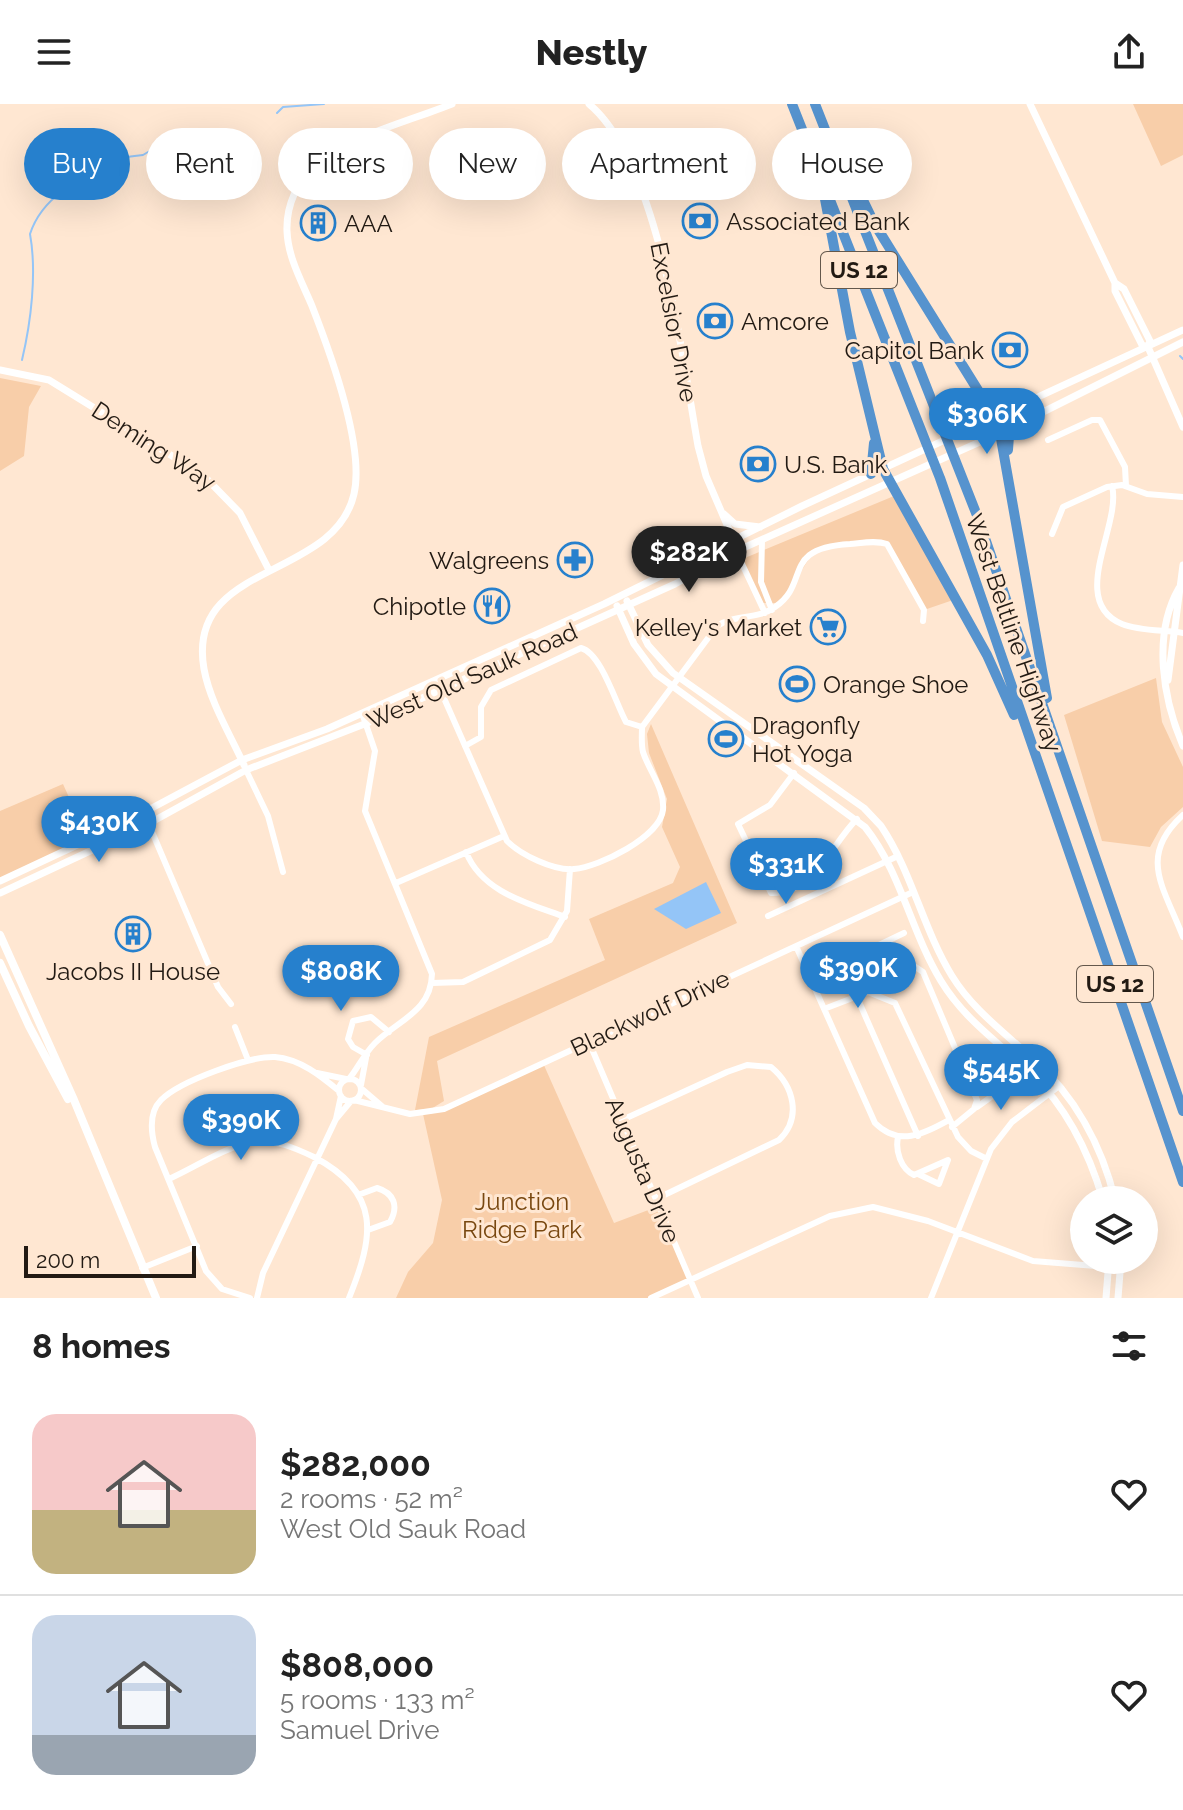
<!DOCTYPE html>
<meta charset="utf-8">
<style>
body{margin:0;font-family:Raleway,sans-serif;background:#f2f2f2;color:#222;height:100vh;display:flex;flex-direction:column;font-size:30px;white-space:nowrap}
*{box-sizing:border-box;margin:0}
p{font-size:26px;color:#767676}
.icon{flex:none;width:44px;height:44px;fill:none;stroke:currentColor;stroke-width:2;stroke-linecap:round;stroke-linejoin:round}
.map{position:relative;height:1194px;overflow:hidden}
.details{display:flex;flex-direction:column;background:#fff;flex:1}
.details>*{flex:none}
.top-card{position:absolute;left:24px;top:24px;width:1136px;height:72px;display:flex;gap:16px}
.controls{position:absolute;left:1070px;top:1082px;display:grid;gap:16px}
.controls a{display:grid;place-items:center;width:88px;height:88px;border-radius:50%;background:#fff;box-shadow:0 8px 32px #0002;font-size:40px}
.scale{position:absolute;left:24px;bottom:20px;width:172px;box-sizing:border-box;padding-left:8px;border:4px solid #221a13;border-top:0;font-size:22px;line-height:28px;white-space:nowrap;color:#221a13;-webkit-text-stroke:6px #ffe7d2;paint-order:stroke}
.price{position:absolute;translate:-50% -68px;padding:0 18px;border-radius:28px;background:#2680cd;color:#fff;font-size:26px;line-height:52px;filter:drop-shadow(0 2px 4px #0008)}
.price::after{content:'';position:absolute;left:50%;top:48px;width:24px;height:18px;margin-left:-12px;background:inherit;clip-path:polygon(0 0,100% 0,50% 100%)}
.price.on{background:#222;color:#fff}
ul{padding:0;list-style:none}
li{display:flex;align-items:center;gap:24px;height:200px;padding:0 32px}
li+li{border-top:2px solid #e0e0e0}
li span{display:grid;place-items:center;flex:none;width:224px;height:160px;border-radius:24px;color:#555}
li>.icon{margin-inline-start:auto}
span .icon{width:96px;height:96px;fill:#fffc;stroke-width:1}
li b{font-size:34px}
h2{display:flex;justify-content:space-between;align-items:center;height:96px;padding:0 32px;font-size:34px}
.pill{padding:0 28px;border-radius:36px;background:#fff;box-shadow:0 8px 32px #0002;font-size:28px;line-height:72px}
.pill.on{background:#2680cd;color:#fff}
header{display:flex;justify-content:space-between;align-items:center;height:104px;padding:0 32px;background:#fff;font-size:36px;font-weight:800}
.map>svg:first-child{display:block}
.green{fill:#f8cea9}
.water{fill:#94c5f7}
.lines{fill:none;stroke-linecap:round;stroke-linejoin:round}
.stream{stroke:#94c5f7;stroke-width:2}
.minor{stroke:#fff;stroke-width:6}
.tertiary{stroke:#fff;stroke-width:7}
.secondary{stroke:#fff;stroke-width:8}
.motorway{stroke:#5693ce;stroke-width:10}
.labels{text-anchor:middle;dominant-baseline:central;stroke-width:6;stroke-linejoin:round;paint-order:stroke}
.shield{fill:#ffe7d2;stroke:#64584c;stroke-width:2}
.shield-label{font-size:22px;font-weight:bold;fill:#221a13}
.poi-label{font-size:24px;fill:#221a13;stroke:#ffe7d2;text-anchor:start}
.street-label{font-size:24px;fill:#221a13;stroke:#ffe7d2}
.park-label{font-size:24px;fill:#794810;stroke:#ffe7d2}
</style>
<header><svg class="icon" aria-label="menu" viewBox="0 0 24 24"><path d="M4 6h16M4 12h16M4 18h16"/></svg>Nestly<svg class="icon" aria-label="share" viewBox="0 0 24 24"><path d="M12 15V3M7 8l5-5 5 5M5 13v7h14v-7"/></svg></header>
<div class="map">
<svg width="1183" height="1194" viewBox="0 0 1183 1194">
<rect width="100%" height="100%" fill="#ffe7d2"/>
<!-- green -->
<path class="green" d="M 1133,0 L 1183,0 L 1183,51 L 1161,62 Z
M 0,274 L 41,282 L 29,303 L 24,352 L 0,367 Z
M 894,392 L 956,495 L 924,506 L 887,440 L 880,438 L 814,447 L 781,499 L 760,499 L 740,456 Z
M 1156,574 L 1162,618 L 1183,663 L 1183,703 L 1161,723 L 1150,743 L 1102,737 L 1064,611 Z
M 651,620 L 737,819 L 437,957 L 444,997 L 431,1005 L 415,1006 L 429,933 L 605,856 L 589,815 L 673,779 L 680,763 L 662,723 L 667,695 L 649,649 L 647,630 Z
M 63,680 L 88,736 L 0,777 L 0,707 Z
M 543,959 L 614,1119 L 659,1102 L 690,1176 L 651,1194 L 396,1194 L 408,1168 L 433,1139 L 442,1096 L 423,1010 L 434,1009 Z"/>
<!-- water -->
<path class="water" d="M 706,778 L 721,809 L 686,825 L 654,805 Z"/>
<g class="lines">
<!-- stream -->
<path class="stream" d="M 277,9 L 283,3 L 324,0
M 1180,252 L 1183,255
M 22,256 C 31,218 37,169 30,130 C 42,93 77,76 110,61 L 110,55 L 143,51 L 163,39 L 239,28"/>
<!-- minor -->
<path class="minor" d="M 1048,336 L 1092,316 L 1100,316 L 1125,363 L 1126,382
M 1112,382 C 1122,421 1067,497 1122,520 C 1139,527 1164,526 1183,529
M 1052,430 L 1063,403 L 1107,383 L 1122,381 L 1147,390 L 1183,393
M 762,436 L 761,478 L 772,506
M 736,447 L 765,509
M 436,576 L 507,737 C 521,751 554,767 574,765 C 599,763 660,733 663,706 C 665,685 649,667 643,648 C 641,640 642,631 642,623
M 465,642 L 481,633 L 481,603 L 491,586 L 581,544 C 601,549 616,600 626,618 L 642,623 L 717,522 C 735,510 757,516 775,503 C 811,479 780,444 850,440 C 862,439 876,436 887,440 L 924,506 L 923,517
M 246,666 L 268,712 L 283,768
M 794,669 L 770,701 L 738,720 L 771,789 C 816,790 830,741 857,715
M 144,709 L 218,883 L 231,900
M 1183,711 C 1137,753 1164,783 1183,833
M 466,748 C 482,788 527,799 565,813
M 396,779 L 504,732
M 768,812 L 898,752
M 881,840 L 904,829
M 796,842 L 875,1019 C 899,1043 923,1030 949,1016
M 809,873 L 881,840 L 923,868 L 977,996 L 974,1005 L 952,1023
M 432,879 L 463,878 L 550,836 L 567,807 L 570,765
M 856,891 L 918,1032
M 824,905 L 868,888 L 895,899 L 958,1033 L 971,1047 L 987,1055
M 235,923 L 248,956
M 589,938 L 698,1194
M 367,951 L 353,943 L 348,935 L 353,917 L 371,913 L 389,928
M 964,960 L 991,988 L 991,993 L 977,1003
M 317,969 L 346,975
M339 986a11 11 0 1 1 22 0a11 11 0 1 1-22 0Z
M 349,975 C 358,964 364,950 375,939 C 398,916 431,908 432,870 L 365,707 L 375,647 L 362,609
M 361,981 L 366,954
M 362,985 L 383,1003
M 354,996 L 410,1010 L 444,1005 L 913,788
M 336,1015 L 351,997
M 622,1016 L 727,968 L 747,961 L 771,963 C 794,982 802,1014 779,1036 L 656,1095
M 898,1033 C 895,1047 901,1065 914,1071 L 948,1056 L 939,1080 L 918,1070
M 169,1075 C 196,1063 226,1042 254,1038 C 275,1035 295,1044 314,1053 C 382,1089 374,1132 349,1194
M 358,1091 L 377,1084 C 394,1089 399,1102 390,1118 L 368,1126
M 142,1164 L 197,1142
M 250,1194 L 222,1185 L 206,1167 L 155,1043 C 151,1028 149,1008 161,996 C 180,977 249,952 275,953 C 300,955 321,972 339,987
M 257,1194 L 263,1169 L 336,1015 L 341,992
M 651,1194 L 830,1112 L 873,1103 L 928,1117 L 1033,1157 L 1121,1164
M 931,1194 L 991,1045 L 1012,1018 L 1059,982"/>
<!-- tertiary -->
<path class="tertiary" d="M 589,0 C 659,58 682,253 698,342 L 706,372 L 734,437
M 1030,0 L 1115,179 L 1115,187 L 1142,241 L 1148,243 L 1183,323
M 1115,179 L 1124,185 L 1150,237 L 1148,242
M 0,266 L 49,276 L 203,371 L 240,409 L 269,466
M 1013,323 L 1183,238
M 724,410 L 735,420 L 760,423
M 1179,484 C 1152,531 1163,595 1183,642
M 627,497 L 648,541 L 673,569 L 864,704 L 881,722 C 912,768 923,825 952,872 C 973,906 1004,928 1033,955 C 1075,992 1102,1042 1115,1096
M 617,502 L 634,540 L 656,570 L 865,723 C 901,768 911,828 941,877 C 964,915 999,939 1031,969 C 1067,1004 1089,1048 1103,1096
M 1168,576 L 1183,461
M 244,661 C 230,630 210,598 204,565 C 185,457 334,477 354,390 C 365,342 330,248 312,202 C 302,178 288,154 287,127 C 286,101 298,75 318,58 C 348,33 415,15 452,0
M 0,777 L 120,721 L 242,656 L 327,625 L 604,500 L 802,402 L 1183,226
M 0,789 L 148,720 L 246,666 L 367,619 L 675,480 L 732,449 L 1002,328
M 1106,1194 L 1109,1156
M 1118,1194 L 1121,1156"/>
<!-- secondary -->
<path class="secondary" d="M 0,831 L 74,996 L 156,1194
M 0,859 L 29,922 L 68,995"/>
<!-- motorway -->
<path class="motorway" d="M 792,0 L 940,374 L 1183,1078
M 815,0 L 978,414 L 1183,1007
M 844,57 L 874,119 L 989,304 L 1000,329 L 1047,594
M 825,95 L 850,228 L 883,365 L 987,551 L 1014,611
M 1008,346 L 1009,332 L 1015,322
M 871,370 L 874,339"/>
</g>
<!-- icons -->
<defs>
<g id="bank-ring" transform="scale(1.8)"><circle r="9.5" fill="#ffe7d2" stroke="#2680cd" stroke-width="1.5"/><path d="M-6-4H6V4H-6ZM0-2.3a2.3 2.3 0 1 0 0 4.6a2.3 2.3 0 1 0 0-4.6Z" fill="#2680cd"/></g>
<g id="building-ring" transform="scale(1.8)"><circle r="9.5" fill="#ffe7d2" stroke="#2680cd" stroke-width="1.5"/><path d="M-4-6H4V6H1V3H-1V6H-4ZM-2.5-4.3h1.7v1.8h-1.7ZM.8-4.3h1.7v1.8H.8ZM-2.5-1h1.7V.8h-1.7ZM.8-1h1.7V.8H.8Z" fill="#2680cd"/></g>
<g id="pharmacy-ring" transform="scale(1.8)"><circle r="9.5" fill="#ffe7d2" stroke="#2680cd" stroke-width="1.5"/><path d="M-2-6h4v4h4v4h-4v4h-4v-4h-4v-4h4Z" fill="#2680cd"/></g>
<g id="restaurant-ring" transform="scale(1.8)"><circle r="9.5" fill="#ffe7d2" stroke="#2680cd" stroke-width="1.5"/><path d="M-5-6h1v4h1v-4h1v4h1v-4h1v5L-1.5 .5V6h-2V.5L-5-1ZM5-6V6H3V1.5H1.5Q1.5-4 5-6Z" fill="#2680cd"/></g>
<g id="supermarket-ring" transform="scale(1.8)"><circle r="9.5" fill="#ffe7d2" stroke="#2680cd" stroke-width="1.5"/><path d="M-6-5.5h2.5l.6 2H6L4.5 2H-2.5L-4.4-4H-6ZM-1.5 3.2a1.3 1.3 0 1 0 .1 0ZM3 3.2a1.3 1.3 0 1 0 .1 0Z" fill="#2680cd"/></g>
<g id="stadium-ring" transform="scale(1.8)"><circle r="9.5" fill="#ffe7d2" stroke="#2680cd" stroke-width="1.5"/><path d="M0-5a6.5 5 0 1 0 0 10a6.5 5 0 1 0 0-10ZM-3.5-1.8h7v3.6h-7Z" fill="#2680cd"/></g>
</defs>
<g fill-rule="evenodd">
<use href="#bank-ring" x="700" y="117"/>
<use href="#building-ring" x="318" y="119"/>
<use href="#bank-ring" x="715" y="217"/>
<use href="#bank-ring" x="1010" y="246"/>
<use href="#bank-ring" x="758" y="360"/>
<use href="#pharmacy-ring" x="575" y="456"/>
<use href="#restaurant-ring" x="492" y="502"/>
<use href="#supermarket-ring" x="828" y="523"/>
<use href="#stadium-ring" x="797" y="580"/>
<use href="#stadium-ring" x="726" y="635"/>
<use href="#building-ring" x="133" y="830"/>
</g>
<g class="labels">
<!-- shield labels -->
<g class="shield">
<rect x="821" y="148" width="76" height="36" rx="6"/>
<rect x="1077" y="862" width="76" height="36" rx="6"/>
</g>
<g class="shield-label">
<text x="859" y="166">US 12</text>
<text x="1115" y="880">US 12</text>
</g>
<!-- poi labels -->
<g class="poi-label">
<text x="726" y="117">Associated Bank</text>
<text x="344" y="119">AAA</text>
<text x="741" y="217">Amcore</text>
<text x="984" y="246" text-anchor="end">Capitol Bank</text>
<text x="784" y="360">U.S. Bank</text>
<text x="549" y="456" text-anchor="end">Walgreens</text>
<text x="466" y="502" text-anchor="end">Chipotle</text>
<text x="802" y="523" text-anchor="end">Kelley's Market</text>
<text x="823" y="580">Orange Shoe</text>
<text x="752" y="621">Dragonfly<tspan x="752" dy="28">Hot Yoga</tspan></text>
<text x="133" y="867" text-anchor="middle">Jacobs II House</text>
</g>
<!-- street labels -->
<g class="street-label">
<text transform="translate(674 218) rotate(79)">Excelsior Drive</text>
<text transform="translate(154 342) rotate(33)">Deming Way</text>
<text transform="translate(1014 529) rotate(71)">West Beltline Highway</text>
<text transform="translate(472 572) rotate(-24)">West Old Sauk Road</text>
<text transform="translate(650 909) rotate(-25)">Blackwolf Drive</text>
<text transform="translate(643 1066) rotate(67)">Augusta Drive</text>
</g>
<!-- park labels -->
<g class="park-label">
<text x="522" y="1097">Junction<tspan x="522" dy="28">Ridge Park</tspan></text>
</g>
</g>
</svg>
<div class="controls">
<a><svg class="icon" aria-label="layers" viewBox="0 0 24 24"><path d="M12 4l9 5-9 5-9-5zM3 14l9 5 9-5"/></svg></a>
</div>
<div class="scale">200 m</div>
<b class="price" style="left:987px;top:352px">$306K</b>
<b class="price on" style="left:689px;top:490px">$282K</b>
<b class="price" style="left:99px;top:760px">$430K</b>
<b class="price" style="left:786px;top:802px">$331K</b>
<b class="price" style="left:858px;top:906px">$390K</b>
<b class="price" style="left:341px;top:909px">$808K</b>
<b class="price" style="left:1001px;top:1008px">$545K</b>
<b class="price" style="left:241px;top:1058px">$390K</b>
<div class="top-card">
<a class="pill on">Buy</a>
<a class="pill">Rent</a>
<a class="pill">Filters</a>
<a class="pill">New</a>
<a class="pill">Apartment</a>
<a class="pill">House</a>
</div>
</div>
<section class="details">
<h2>8 homes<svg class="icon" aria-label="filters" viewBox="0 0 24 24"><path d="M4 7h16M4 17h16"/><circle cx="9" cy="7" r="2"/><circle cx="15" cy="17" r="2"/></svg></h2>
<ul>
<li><span style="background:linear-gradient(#f6c9c9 60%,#c2b280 0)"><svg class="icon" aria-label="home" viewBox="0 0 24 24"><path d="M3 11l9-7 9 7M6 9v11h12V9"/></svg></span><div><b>$282,000</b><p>2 rooms · 52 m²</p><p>West Old Sauk Road</p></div><svg class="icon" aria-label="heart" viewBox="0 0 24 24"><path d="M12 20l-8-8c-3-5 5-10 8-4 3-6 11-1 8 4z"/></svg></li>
<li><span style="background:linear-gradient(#c9d6e8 75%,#9aa5b1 0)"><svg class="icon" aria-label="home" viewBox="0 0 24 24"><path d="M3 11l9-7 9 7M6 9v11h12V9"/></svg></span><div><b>$808,000</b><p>5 rooms · 133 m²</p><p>Samuel Drive</p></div><svg class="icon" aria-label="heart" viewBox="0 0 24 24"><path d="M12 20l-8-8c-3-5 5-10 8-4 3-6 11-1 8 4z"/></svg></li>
</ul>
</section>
